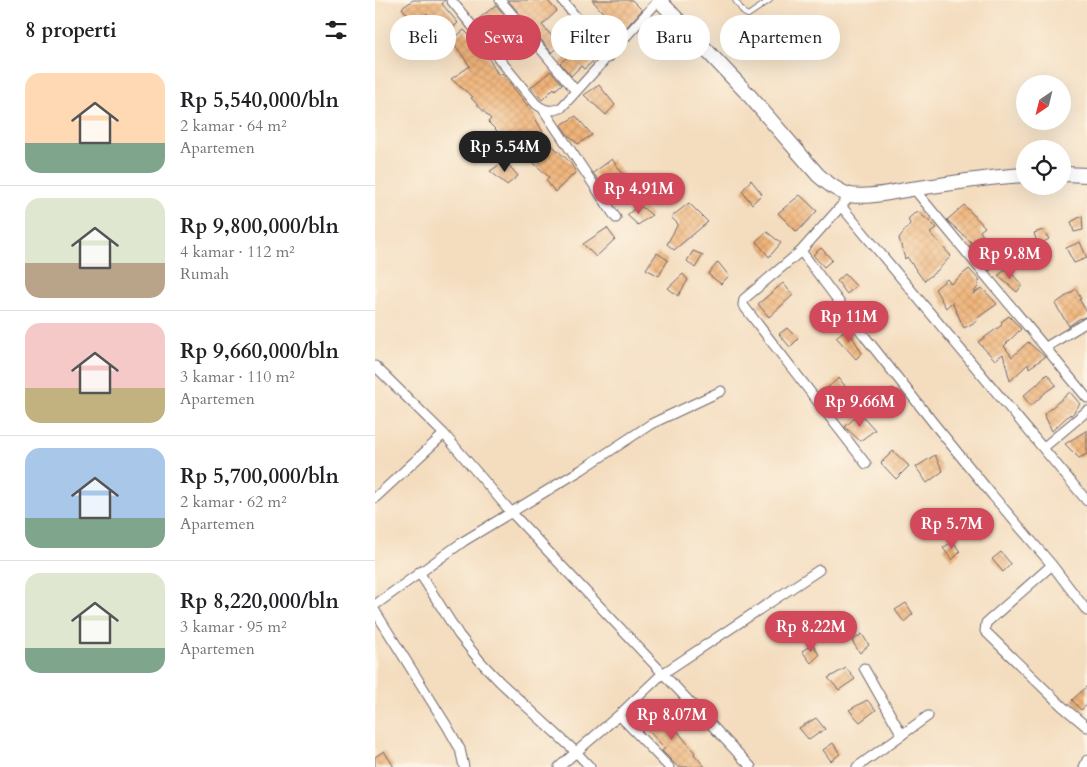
<!DOCTYPE html>
<html lang="id">
<meta charset="utf-8">
<style>
body{margin:0;font-family:Cardo,serif;background:#f2f2f2;color:#202124;height:100vh;display:flex;flex-direction:column;font-size:19px;white-space:nowrap}
*{box-sizing:border-box;margin:0}
p{font-size:16px;color:#757577}
.icon{flex:none;width:28px;height:28px;fill:none;stroke:currentColor;stroke-width:2;stroke-linecap:round;stroke-linejoin:round}
.map{position:relative;flex:1;overflow:hidden}
.sheet{display:flex;flex-direction:column;background:#fff;width:375px}
.sheet>*{flex:none}
.guide{position:absolute;left:15px;top:15px;width:475px;height:45px;display:flex;gap:10px}
.needle{width:32px;rotate:215deg}
.controls{position:absolute;left:641px;top:75px;display:grid;gap:10px}
.controls a{display:grid;place-items:center;width:55px;height:55px;border-radius:50%;background:#fff;box-shadow:0 5px 20px #0002;font-size:25px}
.price{position:absolute;translate:-50% -42px;padding:0 11px;border-radius:18px;background:#d1495b;color:#fff;font-size:16px;line-height:32px;filter:drop-shadow(0 1px 2px #0008)}
.price::after{content:'';position:absolute;left:50%;top:30px;width:15px;height:11px;margin-left:-8px;background:inherit;clip-path:polygon(0 0,100% 0,50% 100%)}
.price.selected{background:#222;color:#fff}
ul{padding:0;list-style:none}
li{display:flex;align-items:center;gap:15px;height:125px;padding:0 25px}
li+li{border-top:1px solid #e0e0e0}
li span{display:grid;place-items:center;flex:none;width:140px;height:100px;border-radius:15px;color:#555}
li>.icon{margin-inline-start:auto}
span .icon{width:60px;height:60px;fill:#fffc;stroke-width:1}
li b{font-size:21px}
h2{display:flex;justify-content:space-between;align-items:center;height:60px;padding:0 25px;font-size:21px}
.pill{padding:0 18px;border-radius:22px;background:#fff;box-shadow:0 5px 20px #0002;font-size:18px;line-height:45px}
.pill.selected{background:#d1495b;color:#fff}
main{display:flex;flex:1;min-height:0}
.map>svg:first-child{display:block}
.building{fill:url(#building-cross-hatch)}
.lines{fill:none;stroke-linecap:round;stroke-linejoin:round}
.lane-casing{stroke:#6c6369;stroke-width:6}
.street-casing{stroke:#6c6369;stroke-width:11}
.secondary-casing{stroke:#6c6369;stroke-width:16}
.lane{stroke:#fff;stroke-width:4.5}
.street{stroke:#fff;stroke-width:9}
.secondary{stroke:#fff;stroke-width:14}
</style>
<main>
<section class="sheet">
<h2>8 properti<svg class="icon" aria-label="filters" viewBox="0 0 24 24"><path d="M4 7h16M4 17h16"/><circle cx="9" cy="7" r="2"/><circle cx="15" cy="17" r="2"/></svg></h2>
<ul>
<li><span style="background:linear-gradient(#ffd9b3 70%,#7fa58c 0)"><svg class="icon" aria-label="home" viewBox="0 0 24 24"><path d="M3 11l9-7 9 7M6 9v11h12V9"/></svg></span><div><b>Rp 5,540,000/bln</b><p>2 kamar · 64 m²</p><p>Apartemen</p></div></li>
<li><span style="background:linear-gradient(#dfe7d0 65%,#b9a48a 0)"><svg class="icon" aria-label="home" viewBox="0 0 24 24"><path d="M3 11l9-7 9 7M6 9v11h12V9"/></svg></span><div><b>Rp 9,800,000/bln</b><p>4 kamar · 112 m²</p><p>Rumah</p></div></li>
<li><span style="background:linear-gradient(#f6c9c9 65%,#c2b280 0)"><svg class="icon" aria-label="home" viewBox="0 0 24 24"><path d="M3 11l9-7 9 7M6 9v11h12V9"/></svg></span><div><b>Rp 9,660,000/bln</b><p>3 kamar · 110 m²</p><p>Apartemen</p></div></li>
<li><span style="background:linear-gradient(#a9c7e8 70%,#7fa58c 0)"><svg class="icon" aria-label="home" viewBox="0 0 24 24"><path d="M3 11l9-7 9 7M6 9v11h12V9"/></svg></span><div><b>Rp 5,700,000/bln</b><p>2 kamar · 62 m²</p><p>Apartemen</p></div></li>
<li><span style="background:linear-gradient(#dfe7d0 75%,#7fa58c 0)"><svg class="icon" aria-label="home" viewBox="0 0 24 24"><path d="M3 11l9-7 9 7M6 9v11h12V9"/></svg></span><div><b>Rp 8,220,000/bln</b><p>3 kamar · 95 m²</p><p>Apartemen</p></div></li>
</ul>
</section>
<div class="map">
<svg width="712" height="767" viewBox="0 0 712 767">
<defs>
<pattern id="building-cross-hatch" width="8" height="8" patternUnits="userSpaceOnUse" patternTransform="scale(1.25)"><rect width="8" height="8" fill="#f0b479"/><path d="M0 0l8 8M0 8l8-8" fill="none" stroke="#ce9a6a"/></pattern>
</defs>
<rect width="100%" height="100%" fill="#fcf5e5"/>
<filter id="ink" filterUnits="userSpaceOnUse"><feTurbulence type="fractalNoise" baseFrequency=".02" numOctaves="2"/><feDisplacementMap in="SourceGraphic" scale="10" xChannelSelector="R" yChannelSelector="G"/><feConvolveMatrix kernelMatrix="1 2 1 2 8 2 1 2 1" color-interpolation-filters="sRGB"/></filter>
<filter id="wash" filterUnits="userSpaceOnUse"><feTurbulence type="fractalNoise" baseFrequency=".0096" numOctaves="4" result="noise"/><feDisplacementMap in="SourceGraphic" scale="20" xChannelSelector="R" yChannelSelector="G"/><feGaussianBlur stdDeviation="1.12" result="paint"/><feColorMatrix in="noise" values="0 0 0 0 0 0 0 0 0 0 0 0 0 0 0 0 0 1.4 0 .05"/><feComposite in="paint" operator="in"/></filter>
<g filter="url(#wash)">
<rect width="100%" height="100%" fill="#f4ddbf"/>
<g id="blocks">
<!-- building -->
<path class="building" d="M 38,0 L 70,0 L 67,4 L 83,23 L 76,29 L 82,36 L 89,30 L 108,49 L 124,76 L 127,73 L 160,115 L 159,116 L 169,134 L 167,136 L 195,162 L 201,172 L 180,192 L 171,180 L 174,177 L 147,152 L 137,161 L 125,148 L 133,142 L 113,122 L 116,119 L 96,98 L 98,97 L 76,79 L 95,66 L 73,36 L 71,37 L 52,13 L 41,24 L 27,8 Z
M 133,0 L 172,0 L 182,11 L 167,25 L 185,45 L 177,53 Z
M 217,0 L 257,0 L 267,10 L 235,45 L 219,30 L 231,16 Z
M 121,5 L 149,39 L 130,56 L 101,21 Z
M 199,30 L 223,57 L 209,69 L 206,66 L 196,76 L 185,63 L 196,54 L 184,40 Z
M 176,71 L 187,84 L 180,90 L 179,88 L 167,100 L 156,87 Z
M 224,85 L 240,105 L 231,115 L 209,95 Z
M 201,116 L 217,135 L 203,144 L 192,134 L 186,125 Z
M 237,159 L 250,177 L 233,192 L 218,173 Z
M 130,161 L 143,176 L 132,185 L 115,171 Z
M 376,180 L 387,194 L 377,204 L 367,191 Z
M 425,195 L 442,211 L 422,232 L 403,213 Z
M 314,203 L 333,222 L 299,250 L 292,244 L 303,224 L 296,217 Z
M 264,205 L 277,215 L 263,225 L 252,215 Z
M 589,205 L 610,227 L 605,231 L 623,260 L 615,271 L 594,246 L 597,243 L 572,220 Z
M 542,211 L 562,228 L 555,233 L 576,256 L 563,270 L 549,281 L 532,257 L 530,259 L 524,238 L 535,224 L 533,219 Z
M 707,216 L 708,230 L 699,232 L 696,222 Z
M 232,228 L 240,239 L 221,257 L 208,244 Z
M 668,230 L 674,239 L 663,245 L 659,233 Z
M 392,232 L 406,243 L 394,257 L 381,241 Z
M 705,242 L 712,258 L 699,263 L 691,248 Z
M 446,248 L 457,260 L 449,267 L 438,255 Z
M 318,251 L 328,255 L 320,268 L 312,261 Z
M 282,253 L 293,260 L 284,276 L 271,269 Z
M 343,262 L 354,276 L 346,284 L 333,274 Z
M 632,268 L 647,285 L 642,292 L 623,276 Z
M 594,269 L 605,281 L 602,283 L 604,285 L 598,294 L 607,288 L 622,304 L 601,319 L 602,321 L 589,328 L 577,302 L 571,308 L 560,289 L 572,279 L 576,284 Z
M 308,274 L 313,280 L 303,296 L 293,288 Z
M 470,274 L 481,286 L 472,294 L 462,281 Z
M 408,283 L 418,295 L 394,317 L 383,304 Z
M 701,289 L 706,299 L 704,299 L 712,312 L 712,316 L 705,319 L 705,318 L 694,326 L 680,304 Z
M 634,316 L 646,329 L 629,346 L 637,357 L 653,342 L 670,357 L 654,368 L 653,364 L 635,381 L 628,354 L 620,360 L 603,342 L 627,325 L 626,322 Z
M 412,328 L 423,339 L 415,347 L 404,334 Z
M 472,328 L 487,353 L 481,359 L 461,337 Z
M 672,374 L 681,385 L 672,391 L 656,406 L 648,396 L 662,384 L 662,385 Z
M 464,378 L 475,393 L 458,408 L 446,393 Z
M 518,388 L 529,401 L 515,411 L 502,397 Z
M 695,392 L 705,404 L 696,416 L 695,414 L 677,431 L 669,414 Z
M 485,413 L 500,430 L 485,441 L 470,427 Z
M 712,430 L 712,454 L 704,458 L 690,444 Z
M 518,451 L 534,466 L 521,479 L 506,463 Z
M 560,455 L 568,471 L 552,483 L 541,467 Z
M 578,541 L 585,552 L 577,560 L 568,548 Z
M 626,552 L 636,564 L 628,572 L 617,559 Z
M 531,603 L 538,614 L 529,622 L 520,610 Z
M 487,634 L 494,645 L 485,653 L 477,641 Z
M 438,644 L 444,655 L 436,663 L 427,651 Z
M 471,668 L 480,679 L 464,690 L 453,678 Z
M 712,686 L 712,705 L 706,710 L 697,700 Z
M 492,700 L 501,710 L 485,722 L 474,710 Z
M 285,709 L 320,753 L 319,754 L 330,767 L 303,767 L 287,751 L 290,748 L 267,724 Z
M 441,718 L 450,729 L 434,740 L 424,728 Z
M 458,743 L 465,754 L 456,761 L 448,750 Z
M 9,751 L 19,767 L 0,767 L 0,757 Z"/>
</g>
</g>
<g filter="url(#ink)">
<use href="#blocks" fill-opacity="0" stroke="#6c6369" stroke-width="1"/>
<g class="lines">
<!-- lane casing -->
<g class="lane-casing">
<path id="lane" d="M 360,0 L 369,13 L 373,15 L 395,0"/>
</g>
<!-- street casing -->
<g class="street-casing">
<path id="street" d="M 76,0 L 161,104 C 170,111 176,112 186,108 L 284,0
M 125,0 L 201,91
M 187,0 L 234,57
M 168,109 L 241,218
M 539,189 L 712,398
M 476,195 L 426,251 L 491,338 L 560,425 L 618,496 L 677,565 L 712,611
M 466,206 L 712,501
M 426,251 L 369,299 L 368,305 L 491,464
M 671,347 L 712,322
M 0,366 L 69,434 L 136,512 L 376,767
M 668,448 L 712,411
M 0,498 L 69,434
M 677,565 L 611,623 L 610,631 L 687,706 L 712,727
M 44,572 L 84,635 L 105,661 L 125,682 L 201,752 L 215,767
M 0,605 L 89,541 L 206,470 L 276,424 L 346,391
M 0,611 L 72,726 L 85,749 L 89,767
M 489,668 L 527,735
M 244,715 L 294,767
M 184,767 L 244,715 L 287,674 L 444,570
M 482,767 L 553,716
M 709,767 L 712,760"/>
</g>
<!-- secondary casing -->
<g class="secondary-casing">
<path id="secondary" d="M 284,0 L 373,94 L 443,175 C 452,183 463,192 475,195 C 493,198 518,192 536,189 C 574,184 612,177 650,175
M 688,174 L 712,175"/>
</g>
<!-- lane -->
<use href="#lane" class="lane"/>
<!-- street -->
<use href="#street" class="street"/>
<!-- secondary -->
<use href="#secondary" class="secondary"/>
</g>
</g>
</svg>
<div class="controls">
<a><svg class="needle" viewBox="-14 -14 28 28"><path d="M0-13l5 13h-10z" fill="#e53935"/><path d="M0 13l5-13h-10z" fill="#757577"/></svg></a>
<a><svg class="icon" aria-label="locate" viewBox="0 0 24 24"><circle cx="12" cy="12" r="6"/><path d="M12 2v4M12 18v4M2 12h4M18 12h4"/></svg></a>
</div>
<b class="price selected" style="left:130px;top:173px">Rp 5.54M</b>
<b class="price" style="left:264px;top:215px">Rp 4.91M</b>
<b class="price" style="left:635px;top:280px">Rp 9.8M</b>
<b class="price" style="left:474px;top:343px">Rp 11M</b>
<b class="price" style="left:485px;top:428px">Rp 9.66M</b>
<b class="price" style="left:577px;top:550px">Rp 5.7M</b>
<b class="price" style="left:436px;top:653px">Rp 8.22M</b>
<b class="price" style="left:297px;top:741px">Rp 8.07M</b>
<div class="guide">
<a class="pill">Beli</a>
<a class="pill selected">Sewa</a>
<a class="pill">Filter</a>
<a class="pill">Baru</a>
<a class="pill">Apartemen</a>
</div>
</div>
</main>
